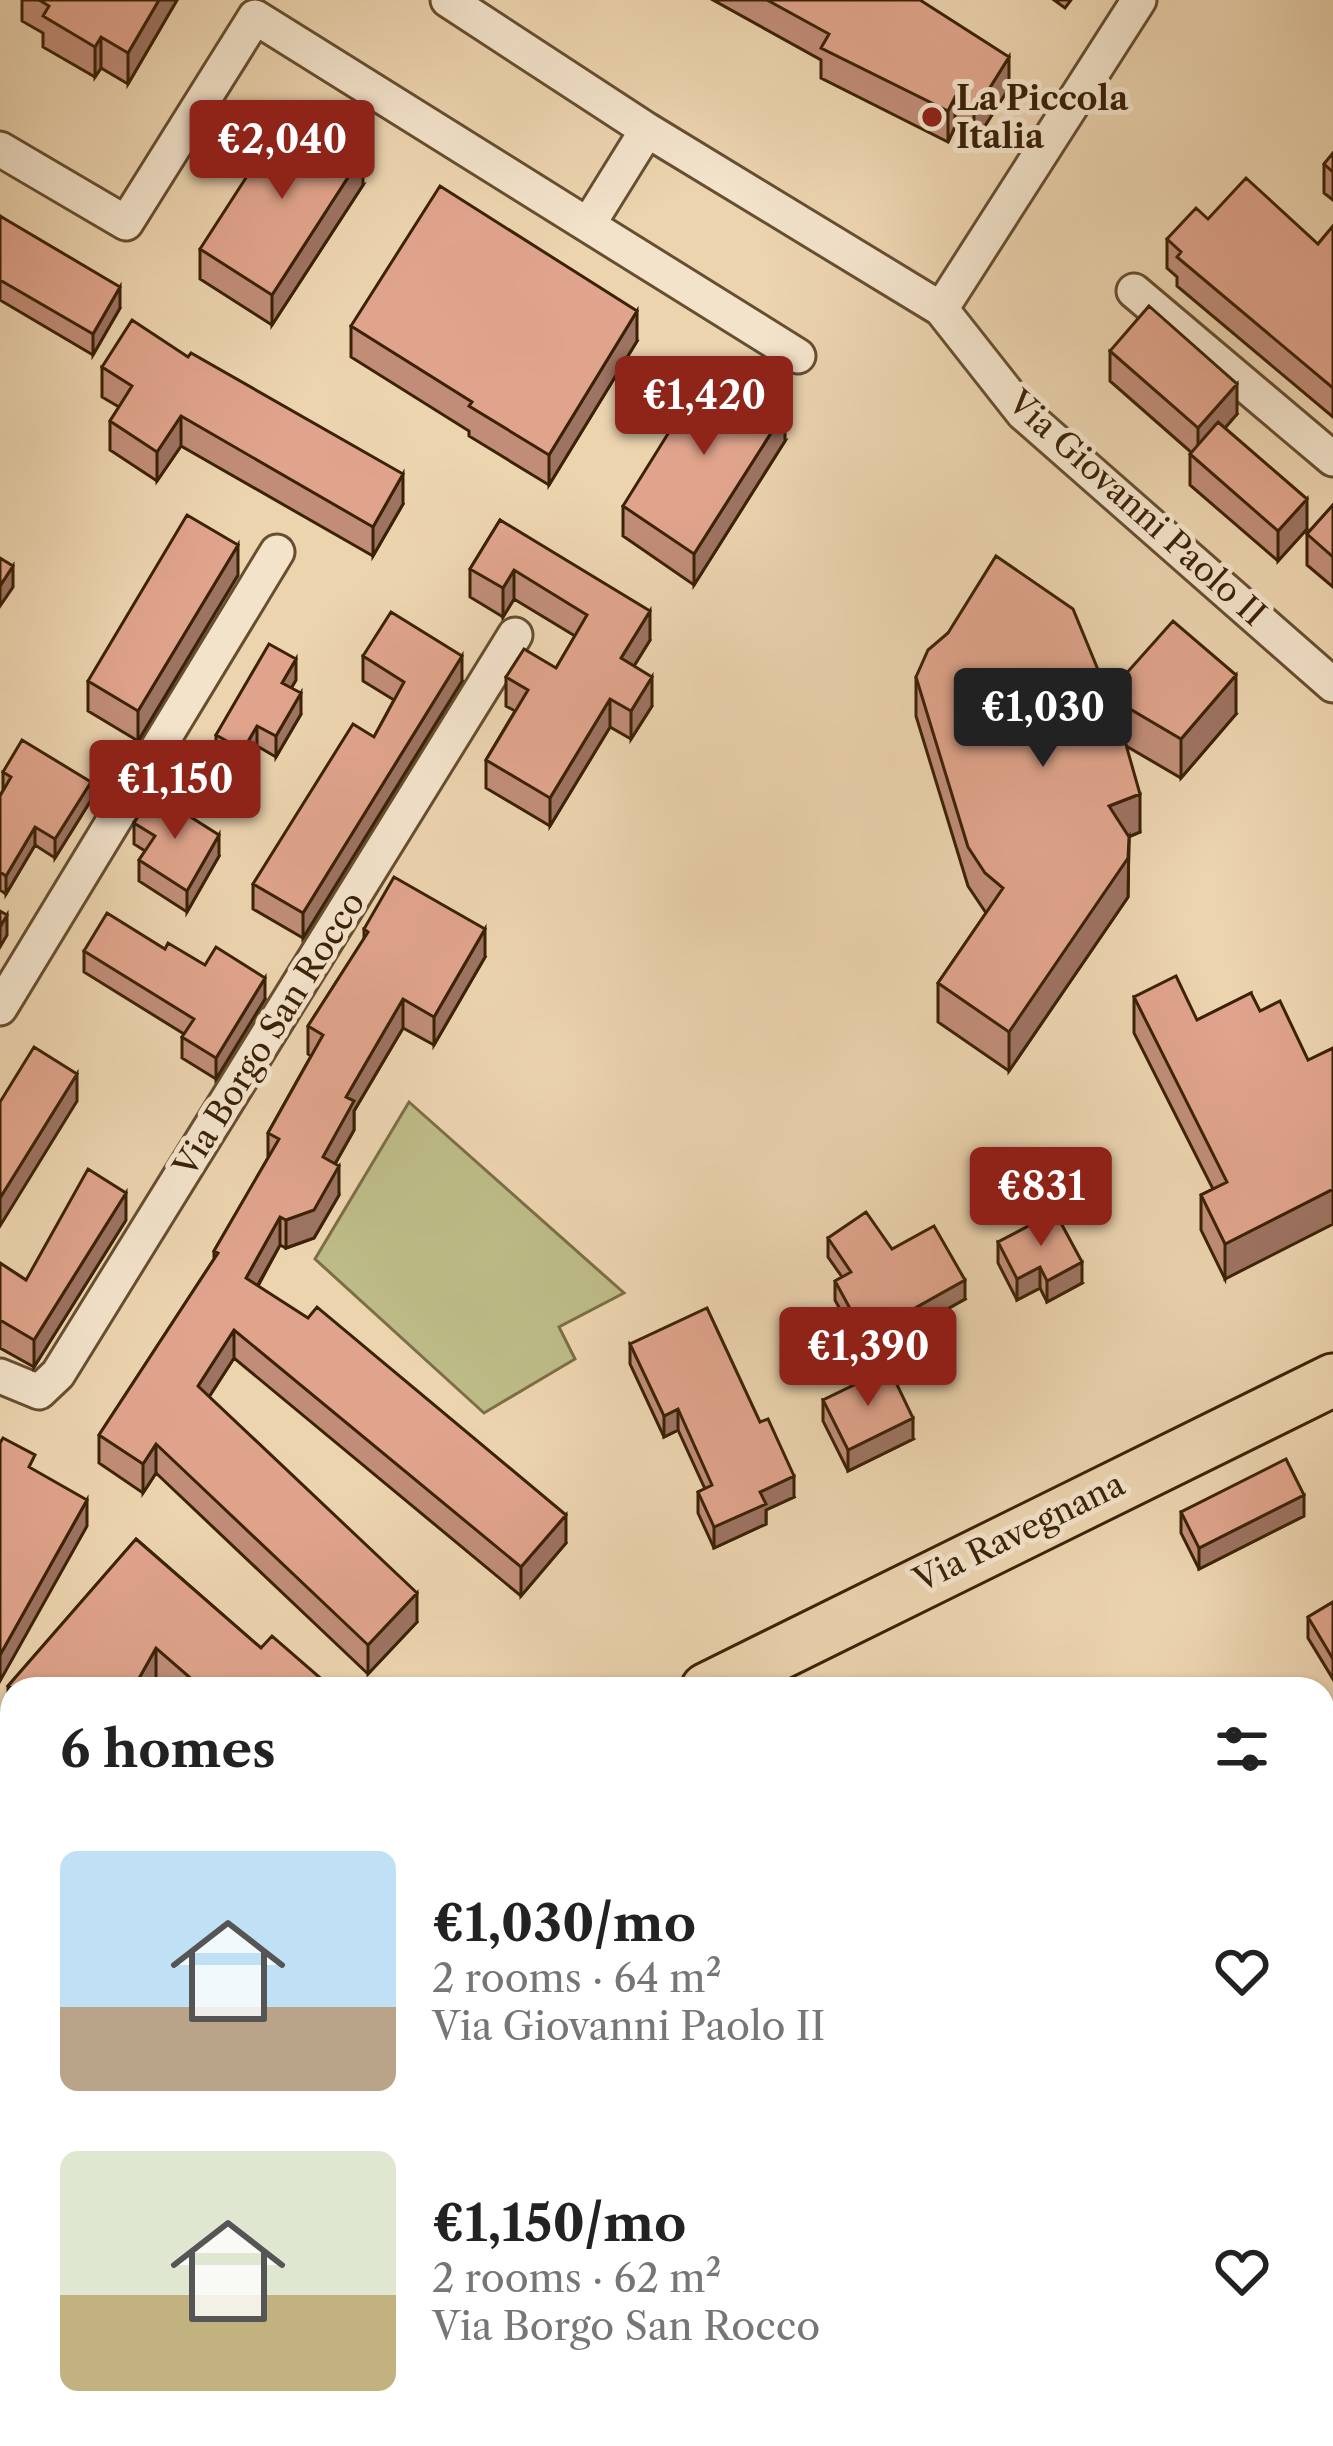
<!DOCTYPE html>
<meta charset="utf-8">
<style>
body{margin:0;font-family:"Libre Caslon Text",serif;background:#f6f6f6;color:#222;height:100vh;display:flex;flex-direction:column;font-size:45px;white-space:nowrap}
*{box-sizing:border-box;margin:0}
p{font-size:39px;color:#767676}
.icon{flex:none;width:66px;height:66px;fill:none;stroke:currentColor;stroke-width:2;stroke-linecap:round;stroke-linejoin:round}
.map{position:relative;flex:1;overflow:hidden}
.panel{position:absolute;left:0px;top:1677px;width:1335px;height:771px;display:flex;flex-direction:column;background:#fff;border-radius:36px 36px 0 0;box-shadow:0 3px 9px #0004}
.panel>*{flex:none}
.price{position:absolute;translate:-50% -102px;padding:0 27px;border-radius:12px;background:#8f2418;color:#fff;font-size:39px;line-height:78px;filter:drop-shadow(0 3px 6px #0008)}
.price::after{content:'';position:absolute;left:50%;top:72px;width:36px;height:27px;margin-left:-18px;background:inherit;clip-path:polygon(0 0,100% 0,50% 100%)}
.price.on{background:#222;color:#fff}
ul{padding:0;list-style:none}
li{display:flex;align-items:center;gap:36px;height:300px;padding:0 60px}
li span{display:grid;place-items:center;flex:none;width:336px;height:240px;border-radius:18px;color:#555}
li>.icon{margin-inline-start:auto}
span .icon{width:144px;height:144px;fill:#fffc;stroke-width:1}
li b{font-size:51px}
h2{display:flex;justify-content:space-between;align-items:center;height:144px;padding:0 60px;font-size:51px}
.map>svg:first-child{display:block}
.green{fill:#bdbb87;stroke:#7c6e46;stroke-width:3}
.lines{fill:none;stroke-linecap:round;stroke-linejoin:round}
.street-casing{stroke:#674e30;stroke-width:39}
.primary-casing{stroke:#3b2206;stroke-width:57}
.street{stroke:#f3e3cb;stroke-width:33}
.primary{stroke:#ecd4af;stroke-width:51}
.wall{fill:#c18d78;stroke:#3b2206;stroke-width:3}
.shaded-wall{fill:#9d7362;stroke:#3b2206;stroke-width:3}
.building{fill:#e0a48c;stroke:#3b2206;stroke-width:3}
.poi-dot{fill:#8f2418;stroke:#f3e3cb;stroke-width:4.5}
.labels{text-anchor:middle;dominant-baseline:central;stroke-width:10;stroke-linejoin:round;paint-order:stroke}
.poi-label{font-size:33px;font-weight:bold;fill:#3b2206;stroke:#f3e3cb;text-anchor:start}
.street-label{font-size:33px;fill:#3b2206;stroke:#f3e3cb}
</style>
<div class="map">
<svg width="1333" height="2446" viewBox="0 0 1333 2446">
<rect width="100%" height="100%" fill="#ecd4af"/>
<filter id="stains"><feTurbulence type="fractalNoise" baseFrequency=".00167" numOctaves="4"/><feColorMatrix values="0 0 0 0 .2 0 0 0 0 .09 0 0 0 0 .02 0 0 0 .5 -.17"/></filter>
<radialGradient id="worn" r=".72"><stop offset=".6" stop-color="#630" stop-opacity="0"/><stop offset="1" stop-color="#630" stop-opacity=".3"/></radialGradient>
<!-- green -->
<path class="green" d="M 409,1102 L 624,1293 L 559,1327 L 575,1359 L 484,1413 L 315,1259 Z
M 0,1831 L 12,1837 L 12,1956 L 0,1980 Z
M 12,2246 L 12,2436 L 82,2436 L 91,2446 L 0,2446 L 0,2262 Z"/>
<g class="lines">
<!-- street casing -->
<g class="street-casing">
<path id="street" d="M 448,0 L 647,130 L 941,309 L 1023,413 L 1333,685
M 0,149 L 126,223 L 255,17 L 588,225 L 647,130
M 588,225 L 798,356
M 1134,291 L 1333,459
M 941,309 L 1139,0
M 0,1008 L 277,552
M 0,1376 L 39,1392 L 58,1374 L 515,635
M 0,1796 L 12,1802"/>
</g>
<!-- primary casing -->
<g class="primary-casing">
<path id="primary" d="M 707,1689 L 1333,1380
M 0,2205 L 12,2187"/>
</g>
<!-- street -->
<use href="#street" class="street"/>
<!-- primary -->
<use href="#primary" class="primary"/>
</g>
<!-- wall -->
<path class="wall" d="M 22,0 L 177,0 L 128,84 L 101,68 L 95,77 L 43,47 L 43,33 L 22,21 Z
M 713,0 L 920,0 L 1009,88 L 974,143 L 955,127 L 948,142 L 821,78 L 821,60 Z
M 1054,0 L 1071,0 L 1065,8 Z
M 1333,153 L 1333,200 L 1324,193 L 1324,164 Z
M 363,185 L 272,325 L 200,279 L 200,249 Z
M 0,216 L 120,308 L 93,355 L 0,300 Z
M 1208,219 L 1318,244 L 1333,226 L 1333,417 L 1177,286 L 1177,277 L 1167,268 L 1167,239 Z
M 351,326 L 637,341 L 549,485 L 469,436 L 469,431 L 351,357 Z
M 1110,351 L 1237,414 L 1225,428 L 1307,529 L 1278,561 L 1190,485 L 1190,454 L 1192,453 L 1110,381 Z
M 102,367 L 403,504 L 373,556 L 181,446 L 157,481 L 110,450 L 110,421 L 119,407 L 102,397 Z
M 785,441 L 694,585 L 623,536 L 623,506 Z
M 1333,505 L 1333,587 L 1307,565 L 1307,534 Z
M 500,520 L 650,640 L 634,666 L 652,706 L 631,739 L 610,727 L 550,826 L 486,788 L 486,760 L 515,711 L 506,706 L 506,677 L 556,668 L 575,636 L 514,599 L 503,617 L 470,597 L 470,569 Z
M 238,575 L 138,741 L 88,711 L 88,681 Z
M 948,633 L 1108,694 L 1236,714 L 1181,778 L 1126,746 L 1140,832 L 1129,837 L 1128,897 L 1009,1071 L 938,1022 L 938,983 L 986,913 L 968,886 L 916,716 L 916,677 Z
M 363,656 L 462,681 L 303,938 L 253,909 L 253,884 L 374,737 L 394,700 L 363,681 Z
M 296,680 L 291,688 L 301,714 L 276,757 L 257,746 L 243,771 L 216,756 L 216,735 Z
M 3,772 L 91,800 L 55,858 L 35,845 L 6,894 L 0,890 L 0,796 L 3,790 Z
M 134,823 L 219,856 L 187,912 L 139,881 L 139,860 L 145,851 L 134,844 Z
M 364,929 L 485,957 L 434,1045 L 403,1028 L 354,1111 L 354,1130 L 335,1164 L 339,1195 L 314,1238 L 286,1248 L 280,1245 L 258,1286 L 566,1543 L 521,1596 L 234,1358 L 209,1397 L 417,1622 L 368,1674 L 156,1473 L 143,1493 L 99,1463 L 99,1435 L 214,1259 L 214,1251 L 268,1158 L 268,1133 L 311,1056 L 308,1054 L 308,1026 L 364,939 Z
M 165,949 L 205,965 L 265,999 L 216,1079 L 182,1058 L 182,1037 L 184,1034 L 84,972 L 84,951 Z
M 1251,993 L 1225,1279 L 1201,1230 L 1201,1195 L 1213,1189 L 1134,1033 L 1134,997 L 1197,1020 Z
M 126,1220 L 34,1367 L 0,1348 L 0,1263 L 26,1280 Z
M 828,1238 L 892,1249 L 965,1299 L 865,1355 L 835,1300 L 835,1281 L 842,1277 L 828,1257 Z
M 998,1242 L 1082,1283 L 1047,1302 L 1040,1288 L 1017,1300 L 998,1263 Z
M 630,1344 L 794,1497 L 766,1510 L 766,1524 L 714,1548 L 698,1513 L 698,1492 L 705,1489 L 678,1430 L 664,1437 L 630,1364 Z
M 823,1400 L 913,1439 L 848,1471 L 823,1421 Z
M 1181,1512 L 1304,1516 L 1199,1569 L 1181,1533 Z
M 136,1539 L 261,1648 L 333,1689 L 164,1689 L 156,1682 L 152,1689 L 12,1689 L 12,1722 L 8,1720 L 8,1686 Z
M 1333,1602 L 1333,1679 L 1308,1638 L 1308,1617 Z
M 152,2436 L 503,2436 L 498,2446 L 171,2446 Z
M 732,2436 L 1318,2436 L 1311,2446 L 748,2446 Z"/>
<!-- shaded-wall -->
<path class="shaded-wall" d="M 159,0 L 177,0 L 128,84 L 128,53 Z
M 101,37 L 101,68 L 95,77 L 95,47 Z
M 1009,57 L 1009,88 L 974,143 L 974,113 Z
M 955,97 L 955,127 L 948,142 L 948,111 Z
M 363,154 L 363,185 L 272,325 L 272,295 Z
M 120,287 L 120,308 L 93,355 L 93,334 Z
M 637,311 L 637,341 L 549,485 L 549,455 Z
M 1237,384 L 1237,414 L 1198,459 L 1198,428 Z
M 785,411 L 785,441 L 694,585 L 694,554 Z
M 181,416 L 181,446 L 157,481 L 157,452 Z
M 403,474 L 403,504 L 373,556 L 373,527 Z
M 1307,499 L 1307,529 L 1278,561 L 1278,531 Z
M 238,545 L 238,575 L 138,741 L 138,711 Z
M 13,566 L 13,587 L 0,606 L 0,586 Z
M 514,570 L 514,599 L 503,617 L 503,588 Z
M 650,611 L 650,640 L 621,687 L 621,658 Z
M 462,656 L 462,681 L 303,938 L 303,913 Z
M 296,659 L 296,680 L 282,704 L 282,683 Z
M 1236,675 L 1236,714 L 1181,778 L 1181,739 Z
M 652,677 L 652,706 L 631,739 L 631,711 Z
M 301,693 L 301,714 L 276,757 L 276,736 Z
M 610,699 L 610,727 L 550,826 L 550,798 Z
M 257,726 L 257,746 L 243,771 L 243,750 Z
M 91,782 L 91,800 L 55,858 L 55,839 Z
M 1140,794 L 1140,832 L 1109,845 L 1109,806 Z
M 35,827 L 35,845 L 6,894 L 6,876 Z
M 219,835 L 219,856 L 187,912 L 187,891 Z
M 1129,837 L 1128,897 L 1009,1071 L 1009,1032 Z
M 7,915 L 7,935 L 0,947 L 0,927 Z
M 485,929 L 485,957 L 434,1045 L 434,1017 Z
M 265,978 L 265,999 L 216,1079 L 216,1058 Z
M 403,999 L 403,1028 L 354,1111 L 354,1130 L 323,1185 L 323,1157 L 346,1097 Z
M 77,1074 L 77,1101 L 0,1226 L 0,1198 Z
M 339,1166 L 339,1195 L 314,1238 L 286,1248 L 286,1220 Z
M 1333,1189 L 1333,1224 L 1225,1279 L 1225,1244 Z
M 126,1193 L 126,1220 L 34,1367 L 34,1340 Z
M 280,1217 L 280,1245 L 246,1306 L 246,1278 Z
M 1082,1262 L 1082,1283 L 1047,1302 L 1047,1281 Z
M 1040,1267 L 1040,1288 L 1017,1300 L 1017,1279 Z
M 965,1280 L 965,1299 L 865,1355 L 865,1336 Z
M 234,1330 L 234,1358 L 198,1414 L 198,1386 Z
M 678,1409 L 678,1430 L 664,1437 L 664,1416 Z
M 913,1418 L 913,1439 L 848,1471 L 848,1450 Z
M 156,1444 L 156,1473 L 143,1493 L 143,1464 Z
M 794,1476 L 794,1497 L 766,1510 L 766,1524 L 714,1548 L 714,1527 L 760,1492 Z
M 1304,1495 L 1304,1516 L 1199,1569 L 1199,1548 Z
M 87,1500 L 87,1526 L 0,1681 L 0,1655 Z
M 566,1515 L 566,1543 L 521,1596 L 521,1567 Z
M 417,1593 L 417,1622 L 368,1674 L 368,1645 Z
M 156,1648 L 156,1682 L 152,1689 L 133,1689 Z
M 1333,2383 L 1333,2413 L 1323,2428 L 1323,2398 Z
M 486,2436 L 503,2436 L 498,2446 L 481,2446 Z
M 1297,2436 L 1318,2436 L 1311,2446 L 1290,2446 Z"/>
<!-- building -->
<path class="building" d="M 39,0 L 159,0 L 128,53 L 101,37 L 95,47 L 43,16 L 49,6 Z
M 767,0 L 920,0 L 1009,57 L 974,113 L 955,97 L 948,111 L 821,48 L 829,34 Z
M 291,108 L 363,154 L 272,295 L 200,249 Z
M 1333,153 L 1333,172 L 1324,164 Z
M 1246,178 L 1318,244 L 1333,226 L 1333,388 L 1177,257 L 1181,252 L 1167,239 L 1196,208 L 1208,219 Z
M 440,186 L 637,311 L 549,455 L 469,406 L 472,402 L 351,326 Z
M 0,216 L 120,287 L 93,334 L 0,280 Z
M 1149,306 L 1237,384 L 1198,428 L 1110,351 Z
M 132,320 L 188,357 L 191,353 L 403,474 L 373,527 L 181,416 L 157,452 L 110,421 L 132,386 L 102,367 Z
M 712,363 L 785,411 L 694,554 L 623,506 Z
M 1218,422 L 1307,499 L 1278,531 L 1190,454 Z
M 1333,505 L 1333,557 L 1307,534 Z
M 187,515 L 238,545 L 138,711 L 88,681 Z
M 500,520 L 650,611 L 621,658 L 652,677 L 631,711 L 610,699 L 550,798 L 486,760 L 528,690 L 506,677 L 524,649 L 556,668 L 587,615 L 514,570 L 503,588 L 470,569 Z
M 996,556 L 1073,609 L 1108,694 L 1173,621 L 1236,675 L 1181,739 L 1113,699 L 1140,794 L 1109,806 L 1129,837 L 1128,858 L 1009,1032 L 938,983 L 1003,888 L 985,873 L 968,847 L 916,677 L 928,650 L 948,633 Z
M 0,558 L 13,566 L 0,586 Z
M 391,612 L 462,656 L 303,913 L 253,884 L 353,724 L 374,737 L 404,682 L 363,656 Z
M 269,644 L 296,659 L 282,683 L 301,693 L 276,736 L 257,726 L 243,750 L 216,735 Z
M 22,740 L 91,782 L 55,839 L 35,827 L 6,876 L 0,872 L 0,796 L 11,777 L 3,772 Z
M 153,793 L 219,835 L 187,891 L 139,860 L 155,836 L 134,823 Z
M 394,877 L 485,929 L 434,1017 L 403,999 L 346,1097 L 354,1101 L 323,1157 L 339,1166 L 314,1210 L 286,1220 L 280,1217 L 246,1278 L 308,1318 L 317,1307 L 566,1515 L 521,1567 L 234,1330 L 198,1386 L 417,1593 L 368,1645 L 156,1444 L 143,1464 L 99,1435 L 218,1253 L 214,1251 L 279,1139 L 268,1133 L 323,1035 L 308,1026 L 368,932 L 364,929 Z
M 0,911 L 7,915 L 0,927 Z
M 107,913 L 165,949 L 168,943 L 205,965 L 216,947 L 265,978 L 216,1058 L 182,1037 L 194,1019 L 84,951 Z
M 1176,976 L 1197,1020 L 1251,993 L 1260,1011 L 1280,1001 L 1308,1060 L 1333,1048 L 1333,1189 L 1225,1244 L 1201,1195 L 1227,1182 L 1134,997 Z
M 34,1047 L 77,1074 L 0,1198 L 0,1102 Z
M 88,1169 L 126,1193 L 34,1340 L 0,1320 L 0,1263 L 26,1280 Z
M 866,1212 L 892,1249 L 934,1226 L 965,1280 L 865,1336 L 835,1281 L 851,1272 L 828,1238 Z
M 1055,1212 L 1082,1262 L 1047,1281 L 1040,1267 L 1017,1279 L 998,1242 Z
M 707,1308 L 760,1422 L 768,1419 L 794,1476 L 760,1492 L 766,1504 L 714,1527 L 698,1492 L 712,1485 L 678,1409 L 664,1416 L 630,1344 Z
M 889,1368 L 913,1418 L 848,1450 L 823,1400 Z
M 3,1438 L 35,1455 L 29,1467 L 87,1500 L 0,1655 L 0,1443 Z
M 1286,1459 L 1304,1495 L 1199,1548 L 1181,1512 Z
M 136,1539 L 261,1648 L 272,1636 L 333,1689 L 203,1689 L 156,1648 L 133,1689 L 13,1689 L 8,1686 Z
M 1333,1602 L 1333,1659 L 1308,1617 Z
M 1323,2257 L 1333,2264 L 1333,2383 L 1323,2398 Z
M 212,2436 L 486,2436 L 481,2446 L 231,2446 Z
M 781,2436 L 1297,2436 L 1290,2446 L 852,2446 L 848,2443 L 846,2446 L 797,2446 Z"/>
<!-- markers -->
<circle class="poi-dot" cx="932" cy="117" r="12"/>
<g class="labels">
<!-- poi labels -->
<g class="poi-label">
<text x="956" y="98">La Piccola<tspan x="956" dy="38">Italia</tspan></text>
</g>
<!-- street labels -->
<g class="street-label">
<text transform="translate(1137 508) rotate(42)">Via Giovanni Paolo II</text>
<text transform="translate(269 1034) rotate(-58)">Via Borgo San Rocco</text>
<text transform="translate(1019 1532) rotate(-26)">Via Ravegnana</text>
</g>
</g>
<rect width="100%" height="100%" filter="url(#stains)"/>
<rect width="100%" height="100%" fill="url(#worn)"/>
</svg>
<b class="price" style="left:282px;top:202px">€2,040</b>
<b class="price" style="left:704px;top:458px">€1,420</b>
<b class="price on" style="left:1043px;top:770px">€1,030</b>
<b class="price" style="left:175px;top:842px">€1,150</b>
<b class="price" style="left:1041px;top:1249px">€831</b>
<b class="price" style="left:868px;top:1409px">€1,390</b>
<section class="panel">
<h2>6 homes<svg class="icon" aria-label="filters" viewBox="0 0 24 24"><path d="M4 7h16M4 17h16"/><circle cx="9" cy="7" r="2"/><circle cx="15" cy="17" r="2"/></svg></h2>
<ul>
<li><span style="background:linear-gradient(#bfe0f5 65%,#b9a48a 0)"><svg class="icon" aria-label="home" viewBox="0 0 24 24"><path d="M3 11l9-7 9 7M6 9v11h12V9"/></svg></span><div><b>€1,030/mo</b><p>2 rooms · 64 m²</p><p>Via Giovanni Paolo II</p></div><svg class="icon" aria-label="heart" viewBox="0 0 24 24"><path d="M12 20l-8-8c-3-5 5-10 8-4 3-6 11-1 8 4z"/></svg></li>
<li><span style="background:linear-gradient(#dfe7d0 60%,#c2b280 0)"><svg class="icon" aria-label="home" viewBox="0 0 24 24"><path d="M3 11l9-7 9 7M6 9v11h12V9"/></svg></span><div><b>€1,150/mo</b><p>2 rooms · 62 m²</p><p>Via Borgo San Rocco</p></div><svg class="icon" aria-label="heart" viewBox="0 0 24 24"><path d="M12 20l-8-8c-3-5 5-10 8-4 3-6 11-1 8 4z"/></svg></li>
</ul>
</section>
</div>
